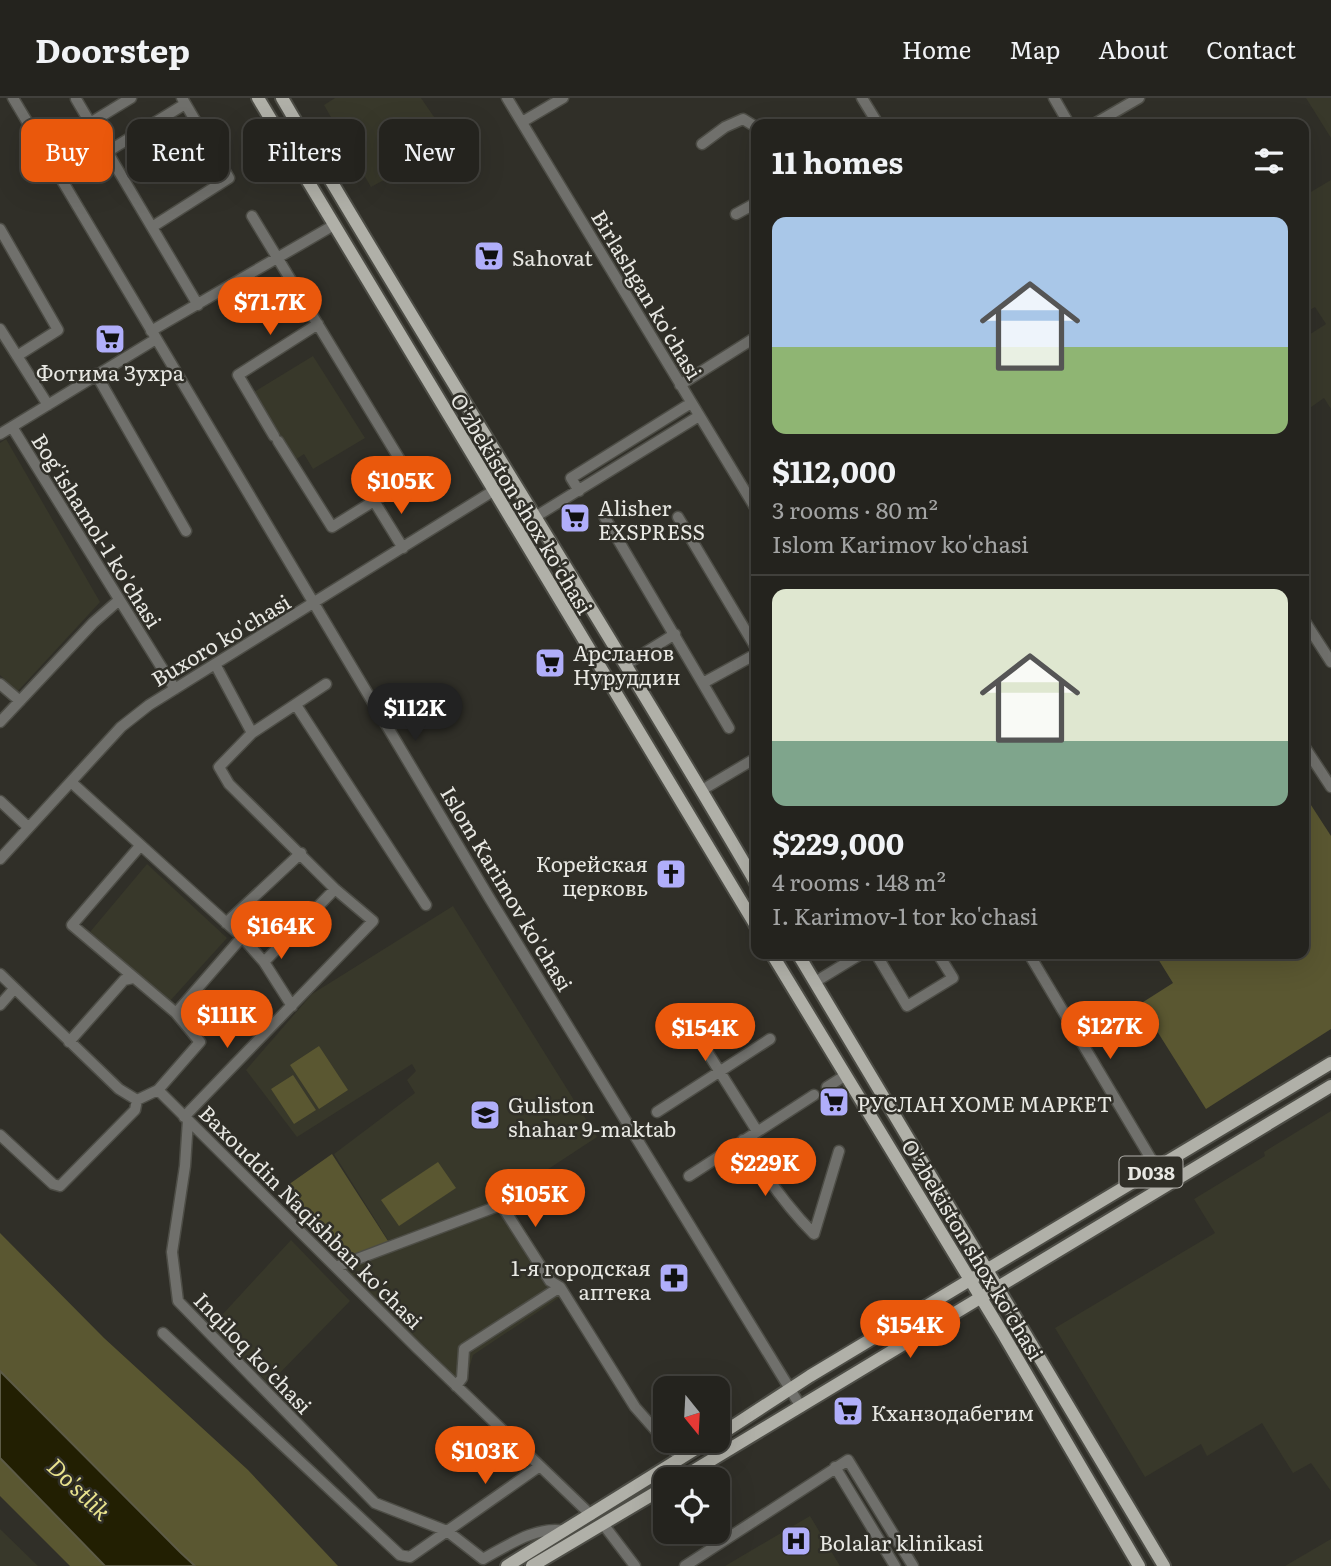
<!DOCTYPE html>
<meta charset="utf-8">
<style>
body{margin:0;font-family:Literata,serif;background:#302f2b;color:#f1f3f6;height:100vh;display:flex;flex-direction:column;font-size:26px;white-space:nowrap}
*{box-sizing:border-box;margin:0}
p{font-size:23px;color:#a3a4a4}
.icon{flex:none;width:38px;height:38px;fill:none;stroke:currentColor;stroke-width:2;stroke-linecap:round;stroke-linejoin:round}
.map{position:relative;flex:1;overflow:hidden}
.side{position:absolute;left:751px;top:21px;width:558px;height:840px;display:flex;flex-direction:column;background:#24231e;border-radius:14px;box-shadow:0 7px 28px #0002,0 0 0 2px #41403c}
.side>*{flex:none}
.guide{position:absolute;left:21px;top:21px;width:625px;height:63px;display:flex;gap:14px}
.needle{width:46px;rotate:162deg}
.tools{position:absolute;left:653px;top:1278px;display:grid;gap:14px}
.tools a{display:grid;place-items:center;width:77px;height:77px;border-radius:14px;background:#24231e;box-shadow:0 7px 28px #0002,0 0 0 2px #41403c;font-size:35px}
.price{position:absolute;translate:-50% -60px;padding:0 16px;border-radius:24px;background:#ea580c;color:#fff;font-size:23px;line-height:46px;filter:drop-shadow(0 2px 4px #0008)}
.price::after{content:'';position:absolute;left:50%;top:42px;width:21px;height:16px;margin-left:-10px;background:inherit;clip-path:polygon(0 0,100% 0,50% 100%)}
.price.on{background:#222;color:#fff}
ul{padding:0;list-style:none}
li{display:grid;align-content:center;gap:14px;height:371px;padding:0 21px}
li+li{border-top:2px solid #41403c}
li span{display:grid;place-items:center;height:217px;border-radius:14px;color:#555}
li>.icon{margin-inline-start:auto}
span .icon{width:126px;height:126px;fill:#fffc;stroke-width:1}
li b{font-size:30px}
h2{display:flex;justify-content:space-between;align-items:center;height:84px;padding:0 21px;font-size:30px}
.pill{padding:0 24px;border-radius:14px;background:#24231e;box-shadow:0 7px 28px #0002,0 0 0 2px #41403c;font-size:24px;line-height:63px}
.pill.on{background:#ea580c;color:#fff}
header{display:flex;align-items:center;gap:42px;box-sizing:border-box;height:98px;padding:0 35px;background:#24231e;border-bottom:2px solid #41403c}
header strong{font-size:33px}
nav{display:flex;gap:38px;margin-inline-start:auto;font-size:24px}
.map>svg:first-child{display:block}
.built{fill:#38382a}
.green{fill:#5a5731}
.water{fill:#221f02;stroke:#5d5b46;stroke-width:2}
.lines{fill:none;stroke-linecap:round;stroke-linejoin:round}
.minor-casing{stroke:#4d4d46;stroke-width:13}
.major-casing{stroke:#4d4d46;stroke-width:16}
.minor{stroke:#70706c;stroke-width:10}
.major{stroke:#b0b0a8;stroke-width:12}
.labels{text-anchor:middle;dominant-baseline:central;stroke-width:5;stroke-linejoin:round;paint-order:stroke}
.shield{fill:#302f28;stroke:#b1b0ab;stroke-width:2}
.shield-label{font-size:19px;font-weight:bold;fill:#e8e8e3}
.poi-label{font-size:21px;fill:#e8e8e3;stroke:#302f28;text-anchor:start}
.street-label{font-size:21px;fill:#e8e8e3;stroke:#302f28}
.water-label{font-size:23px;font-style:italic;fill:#e9e38d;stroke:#302f28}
</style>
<header>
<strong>Doorstep</strong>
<nav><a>Home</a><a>Map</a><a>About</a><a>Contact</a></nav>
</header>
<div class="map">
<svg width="1331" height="1468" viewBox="0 0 1331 1468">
<rect width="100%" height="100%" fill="#302f28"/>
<!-- built -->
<path class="built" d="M 335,0 L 421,0 L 452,45 L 371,89 L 324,7 Z
M 1306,0 L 1331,0 L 1331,40 Z
M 1331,82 L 1331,311 L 1324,300 L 1304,314 L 1304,240 L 1326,226 L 1315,209 L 1304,215 L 1304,98 Z
M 313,258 L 365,340 L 313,371 L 304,356 L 295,362 L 254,294 Z
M 6,341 L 100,504 L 17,594 L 0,577 L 0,345 Z
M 147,766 L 227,840 L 169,904 L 90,834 Z
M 453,808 L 597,1039 L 504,1100 L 566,1195 L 473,1257 L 464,1288 L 344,1174 L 343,1162 L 388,1142 L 334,1056 L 415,995 L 407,982 L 416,973 L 412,966 L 297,1039 L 246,972 L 312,896 Z
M 1331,1013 L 1331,1393 L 1311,1365 L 1293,1375 L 1262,1325 L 1207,1358 L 1201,1346 L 1145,1379 L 1055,1230 L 1215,1135 L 1194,1101 L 1265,1058 L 1264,1054 Z
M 291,1142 L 350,1203 L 269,1286 L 211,1229 Z
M 810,1418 L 840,1468 L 725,1468 Z
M 0,1431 L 38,1468 L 0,1468 Z
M 1331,1441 L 1331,1468 L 1285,1468 Z"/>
<!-- green -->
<path class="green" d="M 1309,704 L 1331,738 L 1331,931 L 1206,1011 L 1140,906 L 1173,885 L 1155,856 L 1304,856 L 1304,707 Z
M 319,948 L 348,992 L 319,1011 L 290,967 Z
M 293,977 L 316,1012 L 294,1026 L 271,991 Z
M 332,1056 L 388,1143 L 343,1162 L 288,1087 Z
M 438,1064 L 456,1090 L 399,1128 L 381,1102 Z
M 0,1135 L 104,1240 L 248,1372 L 338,1468 L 70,1468 L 0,1398 Z"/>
<!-- water -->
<path class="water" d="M 0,1273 L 180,1454 L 195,1468 L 105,1468 L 0,1360 Z"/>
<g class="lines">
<!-- minor casing -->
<g class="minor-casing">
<path id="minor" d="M 13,0 L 490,801 L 801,1309
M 507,0 L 756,411
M 862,0 L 878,26
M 1054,0 L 1069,26
M 76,1 L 198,207
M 522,24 L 563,0
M 90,25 L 131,0
M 1094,26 L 1139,0
M 702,46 L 725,29 L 743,21 L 756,29
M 107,54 L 185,6
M 736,116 L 756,105
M 252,118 L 411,380 L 332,429 L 278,343
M 152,129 L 229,80 L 182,0
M 0,131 L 58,232 L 17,258
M 0,231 L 48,307
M 151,233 L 334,127
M 96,276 L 186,433
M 680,287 L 756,239
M 12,329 L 175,591
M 0,336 L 156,241
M 274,338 L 238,277 L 318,226
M 579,393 L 571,380 L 691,305
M 374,403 L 403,450
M 604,418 L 729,630
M 535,419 L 699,318
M 678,419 L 756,550
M 1304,522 L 1331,564
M 625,567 L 675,536
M 703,585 L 756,556
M 0,586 L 20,603
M 296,607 L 426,807
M 0,624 L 93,525 L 118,503
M 252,635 L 326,586
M 1304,648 L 1331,689
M 71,684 L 242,839 L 176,915
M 702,692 L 756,660
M 0,703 L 28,729
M 140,748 L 72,827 L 176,915 L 200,944 L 158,992
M 0,761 L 121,629 L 149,607 L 493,393
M 226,825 L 301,755
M 242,839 L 264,864 L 292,908
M 876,856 L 907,908 L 953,880 L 938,856
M 1029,856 L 1166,1086
M 264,864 L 335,791
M 0,876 L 119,991 L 137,1002 L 158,992 L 417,1250 L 591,1417
M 815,884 L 861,856
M 0,907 L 14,891
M 691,928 L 757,1033
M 69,944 L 124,882 L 133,880
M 827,989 L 846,977
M 657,1014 L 770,941
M 184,1019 L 373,823 L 335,791 L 229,686 L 219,669 L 252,635 L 215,566
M 188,1022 L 185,1068 L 172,1154 L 178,1203 L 375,1405 L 447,1433 L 483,1461 C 507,1448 537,1427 565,1433
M 0,1037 L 53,1086 L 60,1088 L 135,1012 L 137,1002
M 743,1042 C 763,1075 786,1108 814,1136 L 839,1053
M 689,1078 L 814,997
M 336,1169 L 498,1108 L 502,1108 L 550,1183 L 560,1189 L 635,1309 L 681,1361
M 163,1235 L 400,1457 L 410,1459 L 540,1368
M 456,1288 L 462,1280 L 464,1251 L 560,1189
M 835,1369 L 895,1468
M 603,1426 L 635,1468
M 685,1468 L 848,1362 L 913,1468"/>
</g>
<!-- major casing -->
<g class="major-casing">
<path id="major" d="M 258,0 L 756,828
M 282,0 C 436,264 602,521 756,785
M 772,856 L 1003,1236 L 1139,1468
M 798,856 L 1164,1468
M 718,1338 L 810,1278 L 1331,965
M 680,1381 L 1331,988
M 507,1468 L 710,1342
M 532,1468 L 665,1389"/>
</g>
<!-- minor -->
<use href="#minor" class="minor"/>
<!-- major -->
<use href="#major" class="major"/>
</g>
<!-- icons -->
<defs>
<g id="supermarket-square" transform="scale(1.575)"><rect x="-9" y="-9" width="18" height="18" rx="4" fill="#b0aefa" stroke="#302f28"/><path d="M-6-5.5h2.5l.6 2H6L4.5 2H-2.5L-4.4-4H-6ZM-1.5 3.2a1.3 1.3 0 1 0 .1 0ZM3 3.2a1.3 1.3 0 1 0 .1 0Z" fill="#111"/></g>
<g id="church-square" transform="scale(1.575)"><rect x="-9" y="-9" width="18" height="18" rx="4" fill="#b0aefa" stroke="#302f28"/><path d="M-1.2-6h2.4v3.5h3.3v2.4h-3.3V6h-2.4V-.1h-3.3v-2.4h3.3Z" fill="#111"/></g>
<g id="school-square" transform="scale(1.575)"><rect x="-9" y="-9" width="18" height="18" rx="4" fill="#b0aefa" stroke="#302f28"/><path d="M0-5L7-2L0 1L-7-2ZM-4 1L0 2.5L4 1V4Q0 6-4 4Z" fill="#111"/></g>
<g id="pharmacy-square" transform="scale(1.575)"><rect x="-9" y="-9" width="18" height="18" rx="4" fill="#b0aefa" stroke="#302f28"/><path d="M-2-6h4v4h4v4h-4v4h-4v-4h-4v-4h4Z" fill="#111"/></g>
<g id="hospital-square" transform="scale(1.575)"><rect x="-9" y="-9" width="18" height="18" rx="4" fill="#b0aefa" stroke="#302f28"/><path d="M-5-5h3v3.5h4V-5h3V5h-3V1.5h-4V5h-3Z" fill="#111"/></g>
</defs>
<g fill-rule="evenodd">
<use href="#supermarket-square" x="489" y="158"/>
<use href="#supermarket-square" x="110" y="241"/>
<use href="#supermarket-square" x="575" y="420"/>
<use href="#supermarket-square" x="550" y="565"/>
<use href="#church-square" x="671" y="776"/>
<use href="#supermarket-square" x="834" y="1004"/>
<use href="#school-square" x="485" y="1017"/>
<use href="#pharmacy-square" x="674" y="1180"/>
<use href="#supermarket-square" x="848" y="1313"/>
<use href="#hospital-square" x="796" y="1443"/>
</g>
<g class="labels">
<!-- shield labels -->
<rect class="shield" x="1119.5" y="1058.5" width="63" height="31" rx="5"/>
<g class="shield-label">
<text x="1151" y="1074">D038</text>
</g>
<!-- poi labels -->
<g class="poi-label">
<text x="512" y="158">Sahovat</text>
<text x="110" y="273" text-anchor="middle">Фотима Зухра</text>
<text x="598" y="408">Alisher<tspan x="598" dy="24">EXSPRESS</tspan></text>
<text x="573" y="553">Арсланов<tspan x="573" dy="24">Нуруддин</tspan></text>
<text x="648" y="764" text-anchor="end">Корейская<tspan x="648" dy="24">церковь</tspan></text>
<text x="857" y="1004">РУСЛАН ХОМЕ МАРКЕТ</text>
<text x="508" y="1005">Guliston<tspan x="508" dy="24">shahar 9-maktab</tspan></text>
<text x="651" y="1168" text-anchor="end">1-я городская<tspan x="651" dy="24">аптека</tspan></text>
<text x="871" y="1313">Кханзодабегим</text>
<text x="819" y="1443">Bolalar klinikasi</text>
</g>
<!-- street labels -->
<g class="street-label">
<text transform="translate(648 196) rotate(59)">Birlashgan ko'chasi</text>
<text transform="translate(523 405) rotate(59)">O'zbekiston shox ko'chasi</text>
<text transform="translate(98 432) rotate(58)">Bog'ishamol-1 ko'chasi</text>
<text transform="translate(220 541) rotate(-31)">Buxoro ko'chasi</text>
<text transform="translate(508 790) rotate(59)">Islom Karimov ko'chasi</text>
<text transform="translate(312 1118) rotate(45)">Baxouddin Naqishban ko'chasi</text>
<text transform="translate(974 1151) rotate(59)">O'zbekiston shox ko'chasi</text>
<text transform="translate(254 1254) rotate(46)">Inqiloq ko'chasi</text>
</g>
<!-- water labels -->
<g class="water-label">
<text transform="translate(80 1390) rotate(44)">Do'stlik</text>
</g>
</g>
</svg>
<div class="tools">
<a><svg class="needle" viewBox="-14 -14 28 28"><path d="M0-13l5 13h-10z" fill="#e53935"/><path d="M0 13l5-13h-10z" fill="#a3a4a4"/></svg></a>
<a><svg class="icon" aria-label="locate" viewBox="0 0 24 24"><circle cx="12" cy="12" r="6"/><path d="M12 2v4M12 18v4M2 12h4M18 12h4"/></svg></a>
</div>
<b class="price" style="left:270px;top:239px">$71.7K</b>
<b class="price" style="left:401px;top:418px">$105K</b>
<b class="price on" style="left:415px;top:645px">$112K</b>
<b class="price" style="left:281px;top:863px">$164K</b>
<b class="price" style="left:227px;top:952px">$111K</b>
<b class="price" style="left:1110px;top:963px">$127K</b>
<b class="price" style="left:705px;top:965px">$154K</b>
<b class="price" style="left:765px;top:1100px">$229K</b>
<b class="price" style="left:535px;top:1131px">$105K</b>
<b class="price" style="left:910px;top:1262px">$154K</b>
<b class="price" style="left:485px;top:1388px">$103K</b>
<div class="guide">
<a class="pill on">Buy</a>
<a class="pill">Rent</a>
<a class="pill">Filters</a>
<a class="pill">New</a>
</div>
<section class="side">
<h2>11 homes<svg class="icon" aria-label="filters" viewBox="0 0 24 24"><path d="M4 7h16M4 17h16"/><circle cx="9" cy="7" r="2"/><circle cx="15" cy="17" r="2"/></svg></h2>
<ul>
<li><span style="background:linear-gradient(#a9c7e8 60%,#8fb573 0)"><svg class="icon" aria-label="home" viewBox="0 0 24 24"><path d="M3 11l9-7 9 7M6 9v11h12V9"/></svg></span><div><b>$112,000</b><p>3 rooms · 80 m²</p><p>Islom Karimov ko'chasi</p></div></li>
<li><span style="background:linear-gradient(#dfe7d0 70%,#7fa58c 0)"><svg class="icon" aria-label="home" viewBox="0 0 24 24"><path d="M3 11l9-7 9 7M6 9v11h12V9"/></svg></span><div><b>$229,000</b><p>4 rooms · 148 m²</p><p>I. Karimov-1 tor ko'chasi</p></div></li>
</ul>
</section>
</div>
